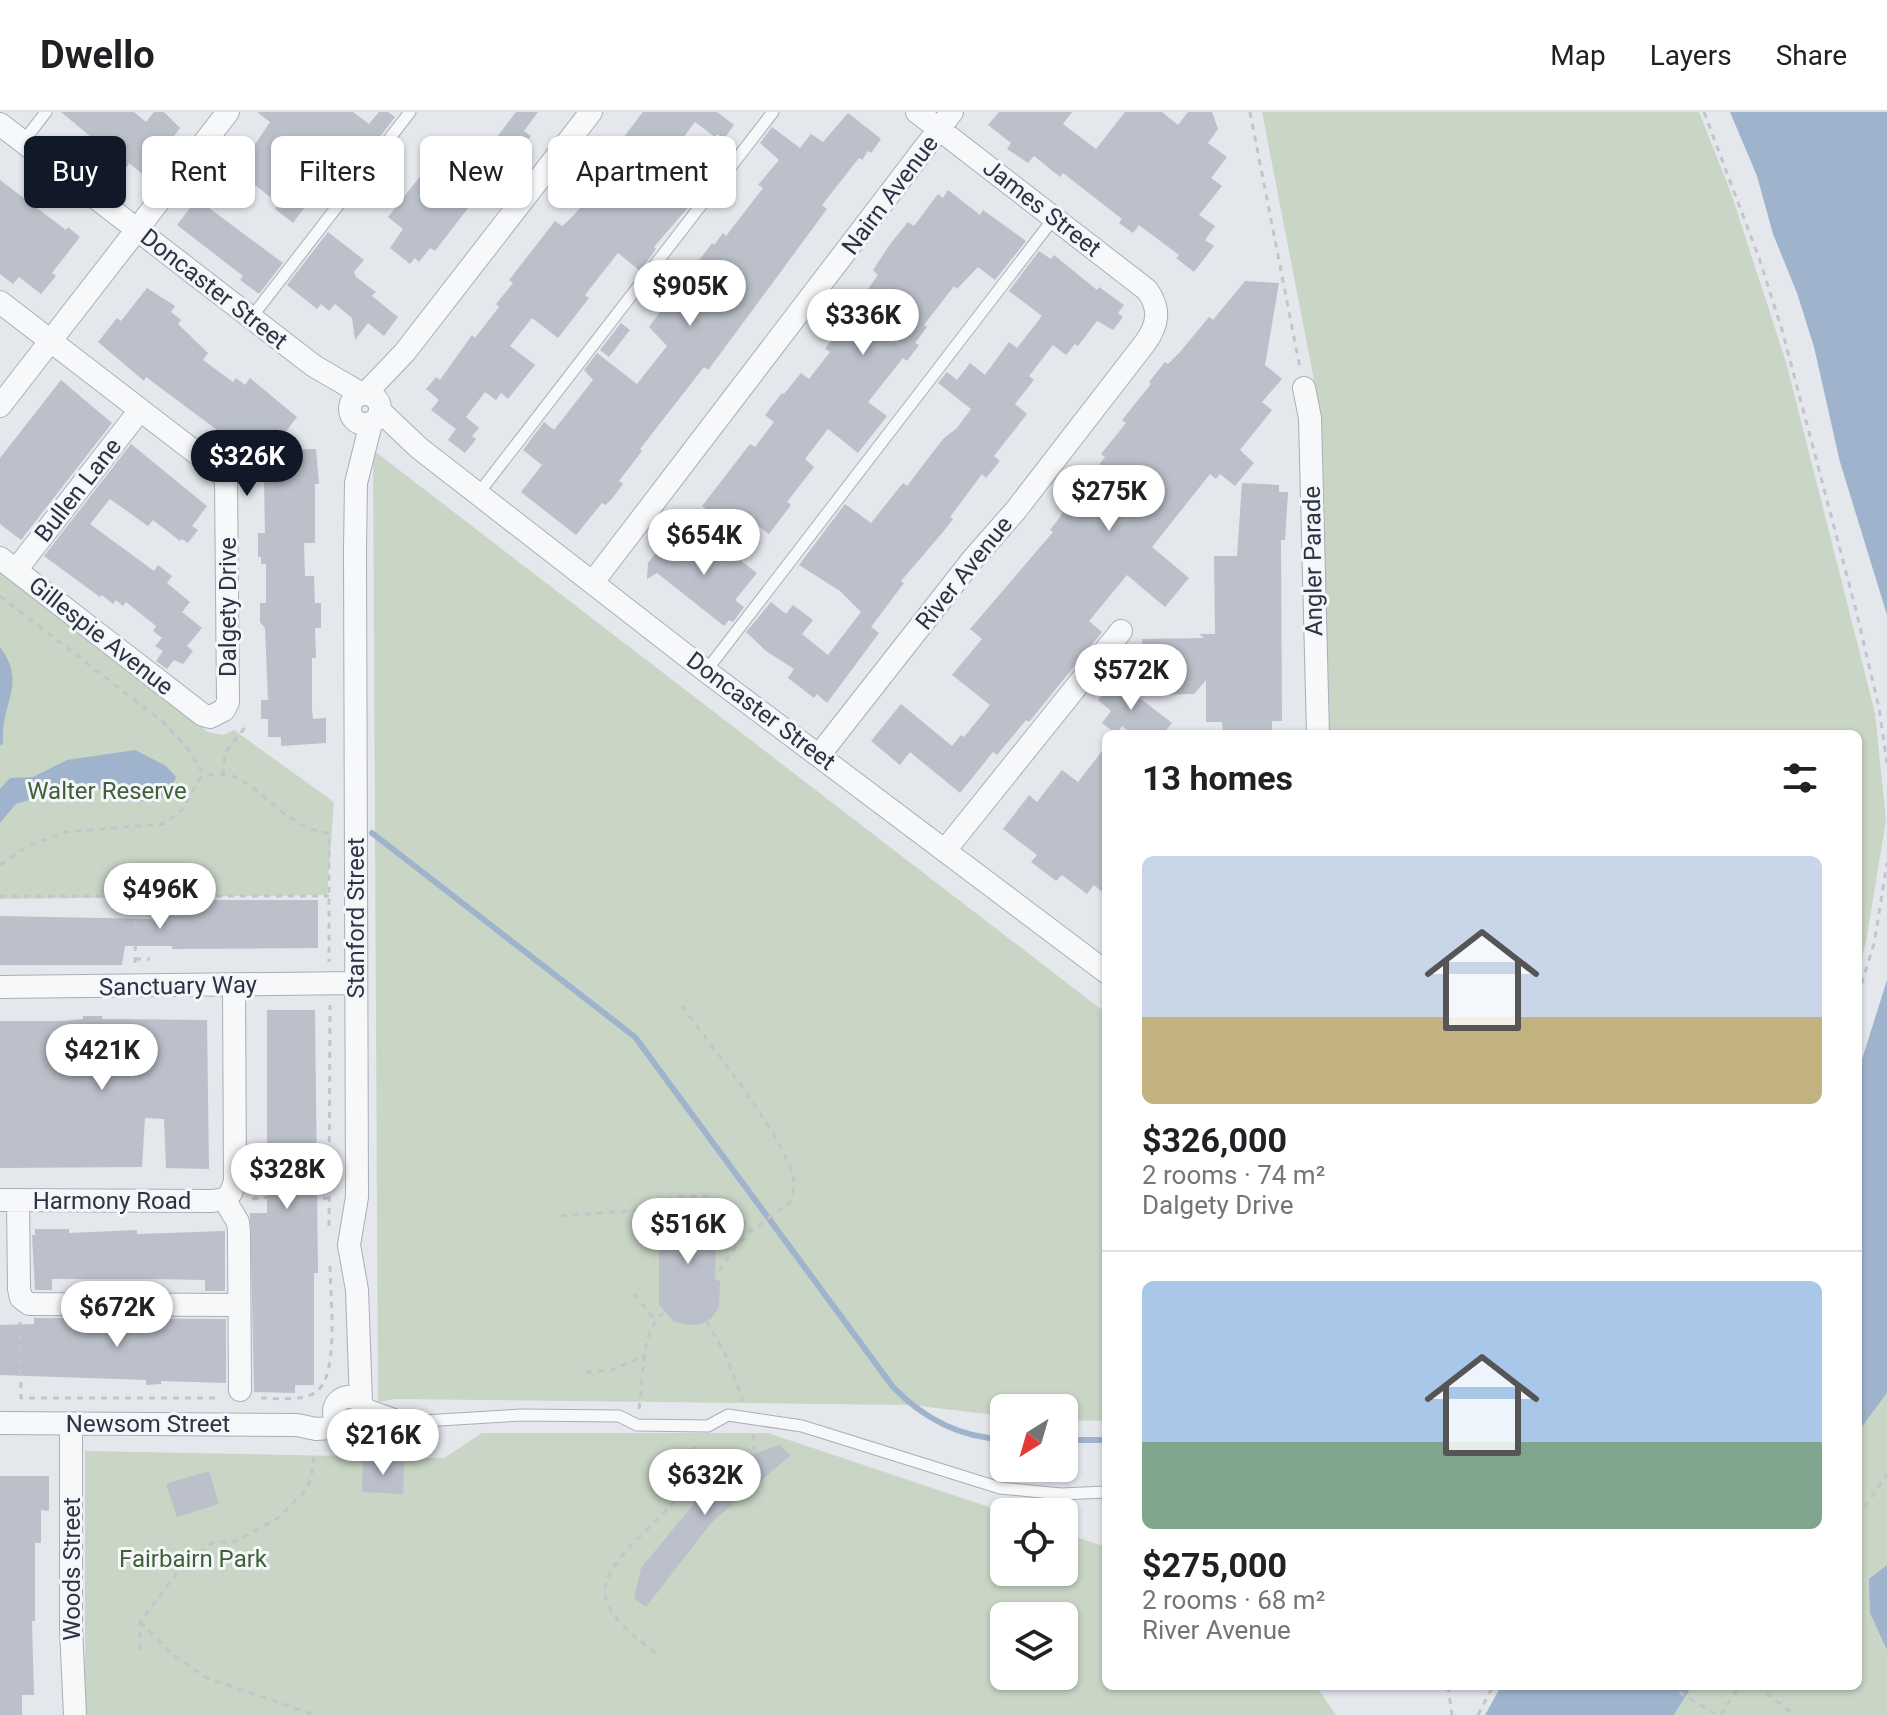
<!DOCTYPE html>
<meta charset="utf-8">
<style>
body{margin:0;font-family:Roboto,sans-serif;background:#f6f6f6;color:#202124;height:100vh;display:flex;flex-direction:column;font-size:30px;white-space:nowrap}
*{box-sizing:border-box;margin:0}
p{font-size:26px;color:#757577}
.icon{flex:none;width:44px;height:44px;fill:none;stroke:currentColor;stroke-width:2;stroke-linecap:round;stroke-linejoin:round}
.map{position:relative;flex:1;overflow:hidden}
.sheet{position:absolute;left:1102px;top:618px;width:760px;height:960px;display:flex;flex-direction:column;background:#fff;border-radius:12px;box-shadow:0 2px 6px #0004}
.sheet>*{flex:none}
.top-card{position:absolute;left:24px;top:24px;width:760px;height:72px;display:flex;gap:16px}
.needle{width:52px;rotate:217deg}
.controls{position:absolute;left:990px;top:1282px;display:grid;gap:16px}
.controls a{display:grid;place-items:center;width:88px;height:88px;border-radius:12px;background:#fff;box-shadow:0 2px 6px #0004;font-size:40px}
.price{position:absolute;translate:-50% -68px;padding:0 18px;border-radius:28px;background:#fff;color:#222;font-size:26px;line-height:52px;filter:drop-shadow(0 2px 4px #0008)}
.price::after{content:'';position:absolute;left:50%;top:48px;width:24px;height:18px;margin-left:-12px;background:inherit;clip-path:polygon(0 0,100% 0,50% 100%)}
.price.current{background:#111827;color:#fff}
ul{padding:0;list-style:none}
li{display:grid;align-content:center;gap:16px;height:424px;padding:0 40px}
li+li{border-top:2px solid #e0e0e0}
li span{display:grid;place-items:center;height:248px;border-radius:12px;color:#555}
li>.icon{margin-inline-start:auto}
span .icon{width:144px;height:144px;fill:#fffc;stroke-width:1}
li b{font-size:34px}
h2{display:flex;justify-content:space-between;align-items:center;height:96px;padding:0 40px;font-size:34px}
.chip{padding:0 28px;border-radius:12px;background:#fff;box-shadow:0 2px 6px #0004;font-size:28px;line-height:72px}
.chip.current{background:#111827;color:#fff}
header{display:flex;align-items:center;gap:48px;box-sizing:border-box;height:112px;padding:0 40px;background:#fff;border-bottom:2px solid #e0e0e0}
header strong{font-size:38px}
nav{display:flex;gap:44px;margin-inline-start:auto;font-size:28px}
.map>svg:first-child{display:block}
.green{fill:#c9d6c5;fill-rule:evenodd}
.water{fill:#9fb4cc}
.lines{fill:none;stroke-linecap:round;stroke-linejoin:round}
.stream{stroke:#9fb4cc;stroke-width:6}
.building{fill:#bbc0ca}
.service-casing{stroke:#a9aeb7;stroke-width:13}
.minor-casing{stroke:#a9aeb7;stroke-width:24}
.path{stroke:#c2c5cb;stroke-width:3;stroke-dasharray:6 6;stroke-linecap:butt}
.service{stroke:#f7f8fa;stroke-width:11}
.minor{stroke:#f7f8fa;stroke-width:22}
.labels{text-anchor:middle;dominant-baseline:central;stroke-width:6;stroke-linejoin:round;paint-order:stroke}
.street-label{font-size:24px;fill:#2b3445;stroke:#f4f6f9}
.park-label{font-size:24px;fill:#3f6138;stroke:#f4f6f9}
</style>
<header>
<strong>Dwello</strong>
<nav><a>Map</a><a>Layers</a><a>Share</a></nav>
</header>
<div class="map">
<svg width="1887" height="1603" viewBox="0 0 1887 1603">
<rect width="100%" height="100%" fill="#e4e7ec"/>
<!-- green -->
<path class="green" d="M 1262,0 L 1699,0 L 1731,81 L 1786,250 L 1875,601 L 1886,708 L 1866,830 L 1858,857 L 1858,622 L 1323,622 L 1320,299 Z
M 373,338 L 1106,901 L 1106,1309 L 1064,1308 L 1064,1296 L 1004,1296 L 1004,1304 L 910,1293 L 395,1287 L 378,1290 Z
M 0,460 L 208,620 L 223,623 L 234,618 L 334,690 L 327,783 L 0,787 Z
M 1887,1281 L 1887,1603 L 1674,1603 L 1692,1574 L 1858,1574 L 1858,1320 Z
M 482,1321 L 768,1321 L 1004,1400 L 1004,1460 L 1064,1460 L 1064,1421 L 1106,1435 L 1106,1574 L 1316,1574 L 1336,1603 L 85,1603 L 85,1339 L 444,1346 ZM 1004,1504 L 1064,1504 L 1064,1564 L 1004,1564 Z"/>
<!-- water -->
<path class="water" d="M 1730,0 L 1887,0 L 1887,503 L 1840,350 L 1814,235 L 1797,181 L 1773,122 L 1757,64 Z
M 0,535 C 28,573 0,590 3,632 L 0,633 Z
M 135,638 L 166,654 L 176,665 L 172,676 L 155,690 L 125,688 L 104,678 L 87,675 L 64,677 L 16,692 L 0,711 L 0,677 L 10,666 L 33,665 L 67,648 Z
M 1887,868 L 1887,1281 L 1858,1320 L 1858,960 Z
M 1887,1453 L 1887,1538 L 1870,1501 L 1869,1467 Z
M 1501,1574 L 1692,1574 L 1674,1603 L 1485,1603 Z"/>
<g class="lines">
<!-- stream -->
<path class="stream" d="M 372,721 L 635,925 L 893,1275 C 923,1306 961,1326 1004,1327
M 1064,1328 L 1106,1328"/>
</g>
<!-- building -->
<path class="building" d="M 61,0 L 134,0 L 146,10 L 154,0 L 164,0 L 180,16 L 145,64 L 129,51 L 127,55 Z
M 257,0 L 353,0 L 369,12 L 379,0 L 388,0 L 395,5 L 357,55 L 324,30 L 318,47 L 302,56 L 322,72 L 293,111 L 275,97 L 279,92 L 241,62 L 250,50 L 246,46 L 270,10 Z
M 516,0 L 538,0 L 524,19 L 531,24 L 514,46 L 493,30 Z
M 643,0 L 717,0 L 734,13 L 724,27 L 717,22 L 715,25 L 695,10 L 664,51 L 686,69 L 677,81 L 691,92 L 654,135 L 656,137 L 640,159 L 618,141 L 585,183 L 589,186 L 558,226 L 532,206 L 510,234 L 535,253 L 508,287 L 501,281 L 496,288 L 485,280 L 466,305 L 479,316 L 472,324 L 476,327 L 465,341 L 448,328 L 456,317 L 431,298 L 439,288 L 426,277 L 436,265 L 440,268 L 472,223 L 475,226 L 499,195 L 496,192 L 513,171 L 509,168 L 555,109 L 562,114 L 569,108 L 601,73 L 592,66 Z
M 999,0 L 1072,0 L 1063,12 L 1096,37 L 1125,0 L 1162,0 L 1178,13 L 1188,0 L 1212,0 L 1218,17 L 1208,31 L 1227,45 L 1211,66 L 1222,74 L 1199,103 L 1215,114 L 1205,128 L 1214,134 L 1194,160 L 1176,146 L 1179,143 L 1139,113 L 1133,121 L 1119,111 L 1122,107 L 1063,61 L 1060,65 L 1034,44 L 1028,51 L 1007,37 L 1011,31 L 988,13 Z
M 848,1 L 881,27 L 871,41 L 868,39 L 862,48 L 859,46 L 822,93 L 827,97 L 723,238 L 708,258 L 704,255 L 640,337 L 642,339 L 619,369 L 623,372 L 611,388 L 605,393 L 602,391 L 576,423 L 521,380 L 542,353 L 523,338 L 544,310 L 554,318 L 593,268 L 584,258 L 597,241 L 637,272 L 667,234 L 649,215 L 712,131 L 714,133 L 723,121 L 726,124 L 763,76 L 758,73 L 779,48 L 760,31 L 772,15 L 800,36 L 811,22 L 823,30 Z
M 426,57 L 472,91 L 435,139 L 430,136 L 419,150 L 415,146 L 410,152 L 390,136 L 403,117 L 388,105 Z
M 0,68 L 66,118 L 68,115 L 80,125 L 52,161 L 56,164 L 41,182 L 19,165 L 13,172 L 0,162 Z
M 948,78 L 980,103 L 983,98 L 1026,129 L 995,168 L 978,155 L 957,177 L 954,174 L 924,213 L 927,215 L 915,231 L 919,233 L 907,249 L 903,246 L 868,290 L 887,304 L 858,341 L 828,317 L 805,347 L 814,355 L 787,390 L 791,393 L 769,422 L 750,408 L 739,423 L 702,394 L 750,332 L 755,335 L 774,310 L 765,303 L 782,281 L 784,282 L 801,261 L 809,267 L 830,240 L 825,237 L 878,163 L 873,158 L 891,131 L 908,110 L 914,114 L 938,82 L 943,86 Z
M 197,87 L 283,151 L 259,182 L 240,168 L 243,164 L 177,113 Z
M 328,120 L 364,148 L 354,160 L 356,165 L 376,180 L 372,184 L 398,205 L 384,224 L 368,211 L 355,228 L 352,206 L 335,192 L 329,199 L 321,192 L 317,197 L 287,173 Z
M 1039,139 L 1051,147 L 1054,143 L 1097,178 L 1099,175 L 1124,193 L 1118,201 L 1123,205 L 1113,218 L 1097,209 L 1078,234 L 1075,232 L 1066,243 L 1053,233 L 1029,264 L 1034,268 L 1015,292 L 1027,302 L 994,344 L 1000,349 L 986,366 L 982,362 L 950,405 L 953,407 L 943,420 L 901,469 L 904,471 L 871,515 L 879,521 L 827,591 L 817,582 L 814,586 L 788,566 L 794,557 L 766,539 L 746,520 L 771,490 L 786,502 L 793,493 L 813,508 L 802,522 L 828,543 L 861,500 L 840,479 L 799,453 L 845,392 L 871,411 L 903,371 L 907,374 L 943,327 L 957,316 L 971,297 L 938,271 L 947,260 L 957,268 L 970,251 L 985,263 L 1009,230 L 1017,236 L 1042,204 L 1009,179 Z
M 1245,169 L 1279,171 L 1265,253 L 1282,267 L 1262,290 L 1272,298 L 1240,338 L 1254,351 L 1235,374 L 1220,362 L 1216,367 L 1210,362 L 1152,435 L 1189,466 L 1165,495 L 1127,463 L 1089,509 L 1102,520 L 1029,610 L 1026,608 L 997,643 L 993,640 L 960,681 L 910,640 L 900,653 L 871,629 L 901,592 L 952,634 L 961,623 L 964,625 L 990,593 L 952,563 L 982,527 L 970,517 L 1053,420 L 1050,418 L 1105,345 L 1101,342 L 1126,311 L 1122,308 L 1151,272 L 1149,270 L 1165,250 L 1168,252 L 1180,240 L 1209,205 L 1213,208 Z
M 147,176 L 175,194 L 171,200 L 181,208 L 178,212 L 208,241 L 203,248 L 233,270 L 236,266 L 245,273 L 250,266 L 297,305 L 272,338 L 316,337 L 319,372 L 315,372 L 315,431 L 304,431 L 305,464 L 314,464 L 315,491 L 321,491 L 321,516 L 315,516 L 316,546 L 312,546 L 312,597 L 313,607 L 326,606 L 326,631 L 281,634 L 281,625 L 268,625 L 268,607 L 261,607 L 261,588 L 268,588 L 265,516 L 260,510 L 260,491 L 266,491 L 266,452 L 261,452 L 261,445 L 258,445 L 258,421 L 265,421 L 264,370 L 260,350 L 146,265 L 144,269 L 98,230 L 117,206 L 121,209 Z
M 621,211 L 630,218 L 609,245 L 600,238 Z
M 61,268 L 112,311 L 21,428 L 0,412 L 0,346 Z
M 131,332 L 207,394 L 192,414 L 198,418 L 188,431 L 182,427 L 180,429 L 153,408 L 148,414 L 110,387 L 90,412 L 154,459 L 158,453 L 172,464 L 167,471 L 190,490 L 182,500 L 202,516 L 187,534 L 193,539 L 183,552 L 174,548 L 167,557 L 156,549 L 163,539 L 155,534 L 162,526 L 153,519 L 156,514 L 126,490 L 123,494 L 116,488 L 113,492 L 102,483 L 100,485 L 44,444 Z
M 1242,371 L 1279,373 L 1279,380 L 1288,380 L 1285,428 L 1281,428 L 1282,609 L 1272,609 L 1272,622 L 1223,622 L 1222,610 L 1206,610 L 1206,568 L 1194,582 L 1143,583 L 1142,527 L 1204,526 L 1199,522 L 1215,522 L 1214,444 L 1237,444 Z
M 671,421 L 709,450 L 722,434 L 757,461 L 735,488 L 744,495 L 733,510 L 729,508 L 724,514 L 657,461 L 647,467 L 648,451 Z
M 1115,567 L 1172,611 L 1163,622 L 1133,622 L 1122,614 L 1116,622 L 1102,611 L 1111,599 L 1098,588 Z
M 1106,634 L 1106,783 L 1094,773 L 1087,782 L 1062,763 L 1056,769 L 1031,750 L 1037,743 L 1003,717 L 1029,683 L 1037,690 L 1062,658 L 1078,670 Z
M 153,788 L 318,788 L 318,836 L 172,837 L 172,834 L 125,834 L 122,853 L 0,853 L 0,804 L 153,807 Z
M 267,898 L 315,898 L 318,1161 L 314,1161 L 314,1273 L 295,1273 L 295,1281 L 254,1280 L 250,1101 L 267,1101 Z
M 83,904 L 102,904 L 102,907 L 207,908 L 209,1057 L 166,1056 L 164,1007 L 145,1006 L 142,1055 L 0,1056 L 0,909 L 65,909 L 83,907 Z
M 703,1095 L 716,1111 L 715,1168 L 720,1169 L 719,1195 L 712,1206 L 700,1212 L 688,1213 L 674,1210 L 659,1193 L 659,1114 L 674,1096 Z
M 35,1117 L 69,1117 L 69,1121 L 137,1118 L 137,1122 L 225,1119 L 225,1179 L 205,1179 L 205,1168 L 152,1167 L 52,1167 L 52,1178 L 35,1178 L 32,1123 L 35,1123 Z
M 34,1206 L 226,1207 L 226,1271 L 161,1269 L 161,1272 L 146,1273 L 146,1268 L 0,1263 L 0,1213 L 34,1212 Z
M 779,1333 L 791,1343 L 712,1410 L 646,1495 L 634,1487 L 641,1456 L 711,1371 L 726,1358 L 728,1347 L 739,1347 Z
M 363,1349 L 404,1350 L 403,1382 L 362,1380 Z
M 209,1359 L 219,1392 L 177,1405 L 166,1372 Z
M 0,1364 L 49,1364 L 49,1399 L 41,1398 L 41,1431 L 35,1431 L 35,1509 L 32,1509 L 34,1583 L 22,1583 L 22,1603 L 0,1603 Z"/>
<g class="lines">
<!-- service casing -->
<g class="service-casing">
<path id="service" d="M 23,30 L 46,0
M 251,206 L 410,0
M 478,382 L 773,0
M 706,559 L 1054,106
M 362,1291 L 413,1309
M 357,1313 L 521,1303 L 619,1304 L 637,1313 L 708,1314 L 728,1303 L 802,1314 L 1000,1376 L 1061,1382 L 1106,1380"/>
</g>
<!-- minor casing -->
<g class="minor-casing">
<path id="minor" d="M 0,12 L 314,254 L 362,282
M 0,190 L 221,360 L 226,368 L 228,590 L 224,598 L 210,605 L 203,603 L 0,446
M 1304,276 L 1310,306 L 1318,622
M350 297a15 15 0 1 1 30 0a15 15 0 1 1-30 0Z
M 365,282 L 405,240 L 591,0
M 0,294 L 228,0
M 380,299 L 419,336 L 706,559 L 1106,860
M 16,458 L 140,298
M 593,470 L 952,0
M 820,642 L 973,447 L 1016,398 L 1145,231 C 1158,213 1161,197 1147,178 L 917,0
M 946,737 L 1121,519
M 0,875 L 356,871
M 224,1087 L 231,1081 L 235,1069 L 234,873
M 224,1087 L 238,1110 L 239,1120 L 240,1278
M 0,1088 L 212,1089 L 224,1087
M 18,1088 L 19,1177 L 21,1186 L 29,1192 L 239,1193
M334 1300a15 15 0 1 1 30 0a15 15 0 1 1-30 0Z
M 361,1290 L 357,1178 L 349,1133 L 357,1085 L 355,438 L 356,371 L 371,311
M 0,1311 L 297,1313 L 316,1317 L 347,1315
M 71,1312 L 71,1516 L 75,1603"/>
</g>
<!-- path -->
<path class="path" d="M 1250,0 L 1300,256
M 1704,0 L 1759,146 L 1782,218 L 1855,494 L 1879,596 L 1887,651
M 0,484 L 163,610 L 188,637 L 203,661 C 215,665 228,660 239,667 C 271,684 288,716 329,721 L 329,850
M 223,663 L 225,641 L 246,614
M 0,753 L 26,735 L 64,720 L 163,712 L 182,698 L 203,661
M 0,784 L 329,784
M 135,847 L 150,847
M 135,851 L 136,783
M 1858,883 L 1874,832 L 1887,751
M 682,894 C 706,927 794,1036 794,1072 C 794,1077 791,1084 790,1090 L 751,1119
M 252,1087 L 275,1084 L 292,1088 L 328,1086
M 561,1104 L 639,1098 L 674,1085 L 707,1084 L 730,1093 L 751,1119 L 733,1138 L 715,1166
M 329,1114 L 330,893
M 634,1182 L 655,1208
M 706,1209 L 725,1241 L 743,1289
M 20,1210 L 21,1286 L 221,1286
M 586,1260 L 612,1258 L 646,1243
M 261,1286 C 278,1286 301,1290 316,1280 C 340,1264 330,1182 330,1153
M 639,1297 C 644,1268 639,1221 664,1200
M 753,1322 L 754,1338
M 1858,1405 L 1887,1362
M 140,1510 L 172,1542 L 207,1566 L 315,1603
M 140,1538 L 140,1510 L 178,1459 L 211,1431 L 236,1429 L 278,1406 L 304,1380 L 311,1366 L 315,1338
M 655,1541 C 639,1527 611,1508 606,1487 C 595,1447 680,1400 691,1364 C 695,1353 694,1339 696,1327
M 1448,1574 L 1452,1603
M 1669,1574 L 1717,1603
M 1757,1574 L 1795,1603
M 1478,1603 L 1493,1574
M 1721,1603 L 1739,1574"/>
<!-- service -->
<use href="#service" class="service"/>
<!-- minor -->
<use href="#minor" class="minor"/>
</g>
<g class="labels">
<!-- street labels -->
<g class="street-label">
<text transform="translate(890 83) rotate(-53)">Nairn Avenue</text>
<text transform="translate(1042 96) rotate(38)">James Street</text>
<text transform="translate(214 177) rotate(38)">Doncaster Street</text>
<text transform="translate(78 378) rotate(-52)">Bullen Lane</text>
<text transform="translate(1313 449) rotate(-91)">Angler Parade</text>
<text transform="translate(964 461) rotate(-51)">River Avenue</text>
<text transform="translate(228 495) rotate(-90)">Dalgety Drive</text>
<text transform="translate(101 524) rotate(38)">Gillespie Avenue</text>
<text transform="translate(761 599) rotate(37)">Doncaster Street</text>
<text transform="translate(356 806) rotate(-90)">Stanford Street</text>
<text transform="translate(178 874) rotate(-1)">Sanctuary Way</text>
<text x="112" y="1089">Harmony Road</text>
<text x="148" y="1312">Newsom Street</text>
<text transform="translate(72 1457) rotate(-90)">Woods Street</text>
</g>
<!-- park labels -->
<g class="park-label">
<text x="107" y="679">Walter Reserve</text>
<text x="193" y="1447">Fairbairn Park</text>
</g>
</g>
</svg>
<div class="controls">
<a><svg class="needle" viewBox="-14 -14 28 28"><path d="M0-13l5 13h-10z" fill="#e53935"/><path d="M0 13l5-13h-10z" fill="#757577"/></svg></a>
<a><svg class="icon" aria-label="locate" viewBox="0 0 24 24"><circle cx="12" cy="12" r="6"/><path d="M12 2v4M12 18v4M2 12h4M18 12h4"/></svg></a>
<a><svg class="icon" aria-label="layers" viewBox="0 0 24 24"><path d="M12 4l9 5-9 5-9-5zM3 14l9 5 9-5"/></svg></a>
</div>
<b class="price" style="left:690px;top:216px">$905K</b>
<b class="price" style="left:863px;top:245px">$336K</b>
<b class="price current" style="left:247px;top:386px">$326K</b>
<b class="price" style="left:1109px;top:421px">$275K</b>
<b class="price" style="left:704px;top:465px">$654K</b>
<b class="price" style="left:1131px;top:600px">$572K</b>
<b class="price" style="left:160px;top:819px">$496K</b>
<b class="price" style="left:102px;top:980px">$421K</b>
<b class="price" style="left:287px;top:1099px">$328K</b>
<b class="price" style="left:688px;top:1154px">$516K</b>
<b class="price" style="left:117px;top:1237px">$672K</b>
<b class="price" style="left:383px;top:1365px">$216K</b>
<b class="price" style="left:705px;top:1405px">$632K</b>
<div class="top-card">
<a class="chip current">Buy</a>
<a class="chip">Rent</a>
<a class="chip">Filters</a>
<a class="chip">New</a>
<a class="chip">Apartment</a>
</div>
<section class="sheet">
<h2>13 homes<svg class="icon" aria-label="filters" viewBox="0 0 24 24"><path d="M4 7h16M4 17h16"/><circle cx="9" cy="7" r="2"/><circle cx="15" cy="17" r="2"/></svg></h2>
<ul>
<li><span style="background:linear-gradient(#c9d6e8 65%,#c2b280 0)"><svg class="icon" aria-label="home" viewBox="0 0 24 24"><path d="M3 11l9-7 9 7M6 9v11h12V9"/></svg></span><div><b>$326,000</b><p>2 rooms · 74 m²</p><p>Dalgety Drive</p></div></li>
<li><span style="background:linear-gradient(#a9c7e8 65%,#7fa58c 0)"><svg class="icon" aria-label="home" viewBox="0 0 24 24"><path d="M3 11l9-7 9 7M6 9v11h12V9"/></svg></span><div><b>$275,000</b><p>2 rooms · 68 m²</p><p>River Avenue</p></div></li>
</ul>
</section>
</div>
